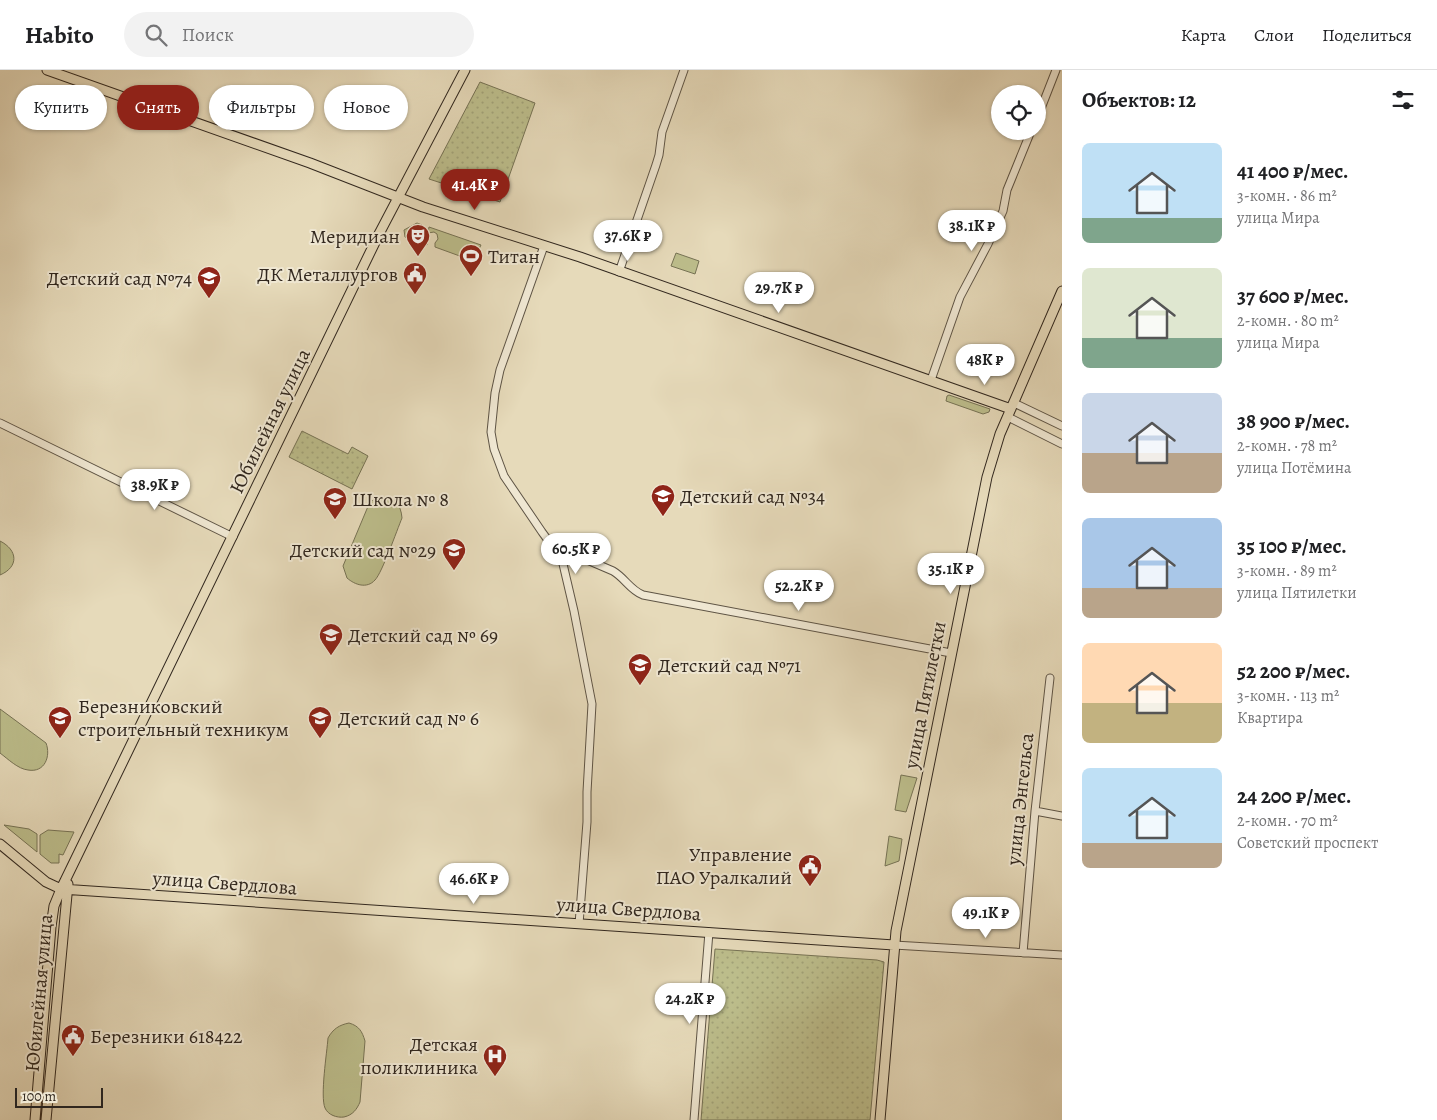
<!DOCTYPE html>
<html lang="ru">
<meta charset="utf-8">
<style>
body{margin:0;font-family:Alegreya,serif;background:#f2f2f2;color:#202124;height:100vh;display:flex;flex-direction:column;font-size:19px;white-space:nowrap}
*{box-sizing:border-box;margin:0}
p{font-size:16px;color:#757577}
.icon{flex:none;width:28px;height:28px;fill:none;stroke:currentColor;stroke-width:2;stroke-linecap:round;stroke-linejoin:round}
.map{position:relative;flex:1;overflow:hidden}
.details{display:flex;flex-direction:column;background:#fff;width:375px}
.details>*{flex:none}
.top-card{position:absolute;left:15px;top:15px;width:475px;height:45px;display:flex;gap:10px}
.fabs{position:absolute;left:991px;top:15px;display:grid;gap:10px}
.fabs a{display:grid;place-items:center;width:55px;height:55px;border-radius:50%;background:#fff;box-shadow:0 1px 4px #0004;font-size:25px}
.scale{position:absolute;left:15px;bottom:12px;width:88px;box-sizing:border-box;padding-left:5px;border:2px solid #31271e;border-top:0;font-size:14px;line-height:18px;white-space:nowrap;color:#31271e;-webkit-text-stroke:4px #efe7d2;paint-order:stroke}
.price{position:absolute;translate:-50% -42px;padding:0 11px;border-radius:18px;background:#fff;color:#222;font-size:16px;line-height:32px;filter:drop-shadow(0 1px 2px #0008)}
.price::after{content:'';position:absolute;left:50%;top:30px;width:15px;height:11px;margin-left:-8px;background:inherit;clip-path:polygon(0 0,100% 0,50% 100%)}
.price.current{background:#8f2418;color:#fff}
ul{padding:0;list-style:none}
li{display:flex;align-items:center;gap:15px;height:125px;padding:0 20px}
li span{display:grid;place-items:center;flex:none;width:140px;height:100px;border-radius:8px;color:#555}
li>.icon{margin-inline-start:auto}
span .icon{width:60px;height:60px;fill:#fffc;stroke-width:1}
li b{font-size:21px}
h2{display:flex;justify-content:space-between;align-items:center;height:60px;padding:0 20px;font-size:21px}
.chip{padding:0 18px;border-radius:22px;background:#fff;box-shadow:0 1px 4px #0004;font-size:18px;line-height:45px}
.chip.current{background:#8f2418;color:#fff}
header{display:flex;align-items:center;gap:30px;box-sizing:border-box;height:70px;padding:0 25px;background:#fff;border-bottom:1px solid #e0e0e0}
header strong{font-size:24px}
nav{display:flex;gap:28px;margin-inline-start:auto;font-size:18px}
.search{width:350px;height:45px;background:#f2f2f2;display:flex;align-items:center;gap:12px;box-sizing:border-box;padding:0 18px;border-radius:28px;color:#757577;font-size:19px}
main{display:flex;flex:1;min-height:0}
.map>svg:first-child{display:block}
.green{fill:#bcbd8b;stroke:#767254}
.park{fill:url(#park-dots);stroke:#767254}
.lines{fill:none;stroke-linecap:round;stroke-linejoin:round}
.minor-casing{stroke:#5e5445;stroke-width:9}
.major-casing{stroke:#31271e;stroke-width:11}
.minor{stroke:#efe7d2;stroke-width:7}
.major{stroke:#e6daba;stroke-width:9}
.labels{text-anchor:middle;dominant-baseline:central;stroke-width:4;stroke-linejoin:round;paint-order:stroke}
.poi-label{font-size:20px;fill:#31271e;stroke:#efe7d2;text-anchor:start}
.street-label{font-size:20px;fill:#31271e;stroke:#efe7d2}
</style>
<header>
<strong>Habito</strong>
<div class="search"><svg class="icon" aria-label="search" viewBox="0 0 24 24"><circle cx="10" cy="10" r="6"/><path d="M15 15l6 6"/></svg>Поиск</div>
<nav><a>Карта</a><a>Слои</a><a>Поделиться</a></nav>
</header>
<main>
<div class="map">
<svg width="1062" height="1050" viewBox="0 0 1062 1050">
<defs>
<pattern id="park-dots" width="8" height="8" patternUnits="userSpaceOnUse" patternTransform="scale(1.25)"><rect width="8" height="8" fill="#bcbd8b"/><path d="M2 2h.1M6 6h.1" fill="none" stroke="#a2a278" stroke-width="1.8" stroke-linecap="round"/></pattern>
</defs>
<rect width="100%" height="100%" fill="#e6daba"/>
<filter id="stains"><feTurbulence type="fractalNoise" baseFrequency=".004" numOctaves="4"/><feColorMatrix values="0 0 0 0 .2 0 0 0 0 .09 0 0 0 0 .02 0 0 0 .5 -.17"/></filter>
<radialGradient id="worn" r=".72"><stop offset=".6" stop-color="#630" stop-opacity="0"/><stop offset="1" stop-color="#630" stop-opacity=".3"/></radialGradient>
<!-- green -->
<path class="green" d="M 417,153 L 422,155 L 421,164 L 428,169 L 427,175 L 405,167 L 404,160 Z
M 429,157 L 481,175 L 478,181 L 471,184 L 468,189 L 435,177 L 435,173 L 438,169 L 437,164 L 434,162 L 428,163 Z
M 676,183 L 699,191 L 695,204 L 671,196 Z
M 949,325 L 990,339 L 989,342 L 983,344 L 946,331 L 947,326 Z
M 380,427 C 394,427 401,434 402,448 C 397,460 382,503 375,510 C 367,519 355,515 347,508 L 343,496 L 369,434 L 374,429 Z
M 0,471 C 18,480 19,497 0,505 Z
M 0,639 L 46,673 C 51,686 45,703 28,700 C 18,699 8,689 0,683 Z
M 901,705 L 917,708 L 906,742 L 895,740 Z
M 4,755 L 29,759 L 37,764 L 37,782 Z
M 48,760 L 74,762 L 63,785 L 59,784 L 59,793 L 51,793 L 40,784 L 40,765 Z
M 889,766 L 902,769 L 899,791 L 885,796 Z
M 349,953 C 359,956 362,961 365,971 L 360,1032 C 357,1039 353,1045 344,1047 C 337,1048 328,1045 325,1038 C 320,1026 327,982 328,968 C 333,959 339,955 349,953 Z"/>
<!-- park -->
<path class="park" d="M 480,12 L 535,33 L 500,132 L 429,109 Z
M 302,361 L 348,384 L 352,377 L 368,386 L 352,419 L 289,387 Z
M 715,879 L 877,890 L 884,892 L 870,1050 L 701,1050 Z"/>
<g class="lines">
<!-- minor casing -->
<g class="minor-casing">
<path id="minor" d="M 1038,46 L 1056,0
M 544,176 L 500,300 L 495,323 L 491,362 L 494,379 L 504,406 L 542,462 L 558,484 L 563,494 L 574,541 L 592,634 L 587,722 L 587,752 L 579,854
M 619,202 L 656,95 L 659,85 L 662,62 L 684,0
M 931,310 L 960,227 L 988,174 L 1003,141 L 1007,120 L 1031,61
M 1014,333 L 1062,356
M 1008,347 L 1062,374
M 0,353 L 233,467
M 558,484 L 564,480 L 613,501 C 625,508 630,520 643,525 L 951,583
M 1035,741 L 1062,746
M 894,875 L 1062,885
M 1023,883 L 1035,741 L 1050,608
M 694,1050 L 709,862"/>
</g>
<!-- major casing -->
<g class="major-casing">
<path id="major" d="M 47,0 L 310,93 L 423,137 L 580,187 L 1011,339
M 0,774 L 46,812 L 61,819 L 894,875
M 35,1050 L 51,857 L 54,836 L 61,819 L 380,162 L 465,0
M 46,1050 L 68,814
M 880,1050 L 896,861 L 987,407 L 1000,364 L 1062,221"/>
</g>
<!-- minor -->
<use href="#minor" class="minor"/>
<!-- major -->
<use href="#major" class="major"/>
</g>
<!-- icons -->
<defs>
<g id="theatre-pin" transform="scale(1.25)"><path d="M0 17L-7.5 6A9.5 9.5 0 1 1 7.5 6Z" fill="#8f2418" stroke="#efe7d2"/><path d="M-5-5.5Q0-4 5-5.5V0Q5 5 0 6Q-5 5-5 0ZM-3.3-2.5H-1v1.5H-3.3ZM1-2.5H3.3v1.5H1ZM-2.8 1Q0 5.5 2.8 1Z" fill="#fff"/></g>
<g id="stadium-pin" transform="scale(1.25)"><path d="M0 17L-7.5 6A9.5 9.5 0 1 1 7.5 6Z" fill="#8f2418" stroke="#efe7d2"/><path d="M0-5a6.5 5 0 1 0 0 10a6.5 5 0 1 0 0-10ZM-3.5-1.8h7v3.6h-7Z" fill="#fff"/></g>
<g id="civic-pin" transform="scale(1.25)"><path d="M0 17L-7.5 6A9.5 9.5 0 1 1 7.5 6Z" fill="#8f2418" stroke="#efe7d2"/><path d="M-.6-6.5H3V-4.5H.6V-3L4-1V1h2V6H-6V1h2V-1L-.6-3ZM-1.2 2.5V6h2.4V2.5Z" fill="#fff"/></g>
<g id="school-pin" transform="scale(1.25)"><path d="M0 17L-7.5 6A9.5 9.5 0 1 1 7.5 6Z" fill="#8f2418" stroke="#efe7d2"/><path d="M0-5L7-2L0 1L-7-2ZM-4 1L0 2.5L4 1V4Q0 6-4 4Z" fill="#fff"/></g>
<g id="university-pin" transform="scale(1.25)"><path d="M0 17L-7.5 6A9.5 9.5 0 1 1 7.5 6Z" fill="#8f2418" stroke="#efe7d2"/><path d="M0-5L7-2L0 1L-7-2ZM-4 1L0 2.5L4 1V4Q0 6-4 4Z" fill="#fff"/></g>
<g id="hospital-pin" transform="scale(1.25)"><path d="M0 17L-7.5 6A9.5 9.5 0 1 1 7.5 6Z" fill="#8f2418" stroke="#efe7d2"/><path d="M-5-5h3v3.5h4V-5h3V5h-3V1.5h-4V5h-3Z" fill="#fff"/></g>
</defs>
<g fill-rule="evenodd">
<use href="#theatre-pin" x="418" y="166"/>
<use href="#stadium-pin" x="471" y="186"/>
<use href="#civic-pin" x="415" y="204"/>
<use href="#school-pin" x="209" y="208"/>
<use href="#school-pin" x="663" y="426"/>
<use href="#school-pin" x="335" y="429"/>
<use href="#school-pin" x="454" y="480"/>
<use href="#school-pin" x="331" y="565"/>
<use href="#school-pin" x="640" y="595"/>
<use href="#university-pin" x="60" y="648"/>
<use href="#school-pin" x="320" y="648"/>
<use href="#civic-pin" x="810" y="796"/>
<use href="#civic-pin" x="73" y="966"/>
<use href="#hospital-pin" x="495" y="986"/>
</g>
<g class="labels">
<!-- poi labels -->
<g class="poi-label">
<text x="400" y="166" text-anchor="end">Меридиан</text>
<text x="488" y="186">Титан</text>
<text x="398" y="204" text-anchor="end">ДК Металлургов</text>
<text x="192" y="208" text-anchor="end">Детский сад №74</text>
<text x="680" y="426">Детский сад №34</text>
<text x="352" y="429">Школа № 8</text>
<text x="436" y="480" text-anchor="end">Детский сад №29</text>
<text x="348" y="565">Детский сад № 69</text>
<text x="658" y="595">Детский сад №71</text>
<text x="78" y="636">Березниковский<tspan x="78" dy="23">строительный техникум</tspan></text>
<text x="338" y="648">Детский сад № 6</text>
<text x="792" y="784" text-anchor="end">Управление<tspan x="792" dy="23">ПАО Уралкалий</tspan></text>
<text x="90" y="966">Березники 618422</text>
<text x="478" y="974" text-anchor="end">Детская<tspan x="478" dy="23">поликлиника</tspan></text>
</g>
<!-- street labels -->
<g class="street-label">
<text transform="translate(270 351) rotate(-64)">Юбилейная улица</text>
<text transform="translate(925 625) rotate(-79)">улица Пятилетки</text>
<text transform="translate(1020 729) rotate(-84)">улица Энгельса</text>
<text transform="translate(225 813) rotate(4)">улица Свердлова</text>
<text transform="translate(629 839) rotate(4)">улица Свердлова</text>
<text transform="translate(39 923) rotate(-85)">Юбилейная улица</text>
</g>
</g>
<rect width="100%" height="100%" filter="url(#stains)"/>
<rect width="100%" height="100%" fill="url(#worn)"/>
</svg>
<div class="fabs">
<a><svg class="icon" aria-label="locate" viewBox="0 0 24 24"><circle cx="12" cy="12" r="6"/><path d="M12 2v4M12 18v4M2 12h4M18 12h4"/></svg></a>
</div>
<div class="scale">100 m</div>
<b class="price current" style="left:475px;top:141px">41.4K ₽</b>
<b class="price" style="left:972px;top:182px">38.1K ₽</b>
<b class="price" style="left:628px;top:192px">37.6K ₽</b>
<b class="price" style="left:779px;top:244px">29.7K ₽</b>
<b class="price" style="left:985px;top:316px">48K ₽</b>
<b class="price" style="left:155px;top:441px">38.9K ₽</b>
<b class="price" style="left:576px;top:505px">60.5K ₽</b>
<b class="price" style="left:951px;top:525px">35.1K ₽</b>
<b class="price" style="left:799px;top:542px">52.2K ₽</b>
<b class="price" style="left:474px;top:835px">46.6K ₽</b>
<b class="price" style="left:986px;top:869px">49.1K ₽</b>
<b class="price" style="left:690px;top:955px">24.2K ₽</b>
<div class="top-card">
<a class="chip">Купить</a>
<a class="chip current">Снять</a>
<a class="chip">Фильтры</a>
<a class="chip">Новое</a>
</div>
</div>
<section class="details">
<h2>Объектов: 12<svg class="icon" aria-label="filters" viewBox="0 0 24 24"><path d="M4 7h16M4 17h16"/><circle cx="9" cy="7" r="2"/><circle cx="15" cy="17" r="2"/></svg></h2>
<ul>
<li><span style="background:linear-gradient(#bfe0f5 75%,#7fa58c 0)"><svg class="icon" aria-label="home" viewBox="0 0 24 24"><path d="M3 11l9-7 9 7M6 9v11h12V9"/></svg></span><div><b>41 400 ₽/мес.</b><p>3-комн. · 86 m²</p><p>улица Мира</p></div></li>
<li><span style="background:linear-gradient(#dfe7d0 70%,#7fa58c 0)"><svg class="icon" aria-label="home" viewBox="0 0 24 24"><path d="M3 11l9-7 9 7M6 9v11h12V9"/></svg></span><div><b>37 600 ₽/мес.</b><p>2-комн. · 80 m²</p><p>улица Мира</p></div></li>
<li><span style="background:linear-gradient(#c9d6e8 60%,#b9a48a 0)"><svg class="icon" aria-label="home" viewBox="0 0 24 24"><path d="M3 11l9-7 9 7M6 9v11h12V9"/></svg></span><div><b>38 900 ₽/мес.</b><p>2-комн. · 78 m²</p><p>улица Потёмина</p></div></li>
<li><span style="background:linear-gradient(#a9c7e8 70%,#b9a48a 0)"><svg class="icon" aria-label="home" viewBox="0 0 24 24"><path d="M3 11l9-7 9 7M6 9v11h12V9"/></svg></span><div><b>35 100 ₽/мес.</b><p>3-комн. · 89 m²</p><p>улица Пятилетки</p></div></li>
<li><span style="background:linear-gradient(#ffd9b3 60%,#c2b280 0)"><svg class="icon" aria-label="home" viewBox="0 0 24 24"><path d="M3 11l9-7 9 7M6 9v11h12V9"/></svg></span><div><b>52 200 ₽/мес.</b><p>3-комн. · 113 m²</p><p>Квартира</p></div></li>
<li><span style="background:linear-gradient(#bfe0f5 75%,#b9a48a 0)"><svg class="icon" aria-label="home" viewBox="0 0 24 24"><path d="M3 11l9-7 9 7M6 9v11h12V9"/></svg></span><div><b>24 200 ₽/мес.</b><p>2-комн. · 70 m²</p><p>Советский проспект</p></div></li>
</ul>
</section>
</main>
